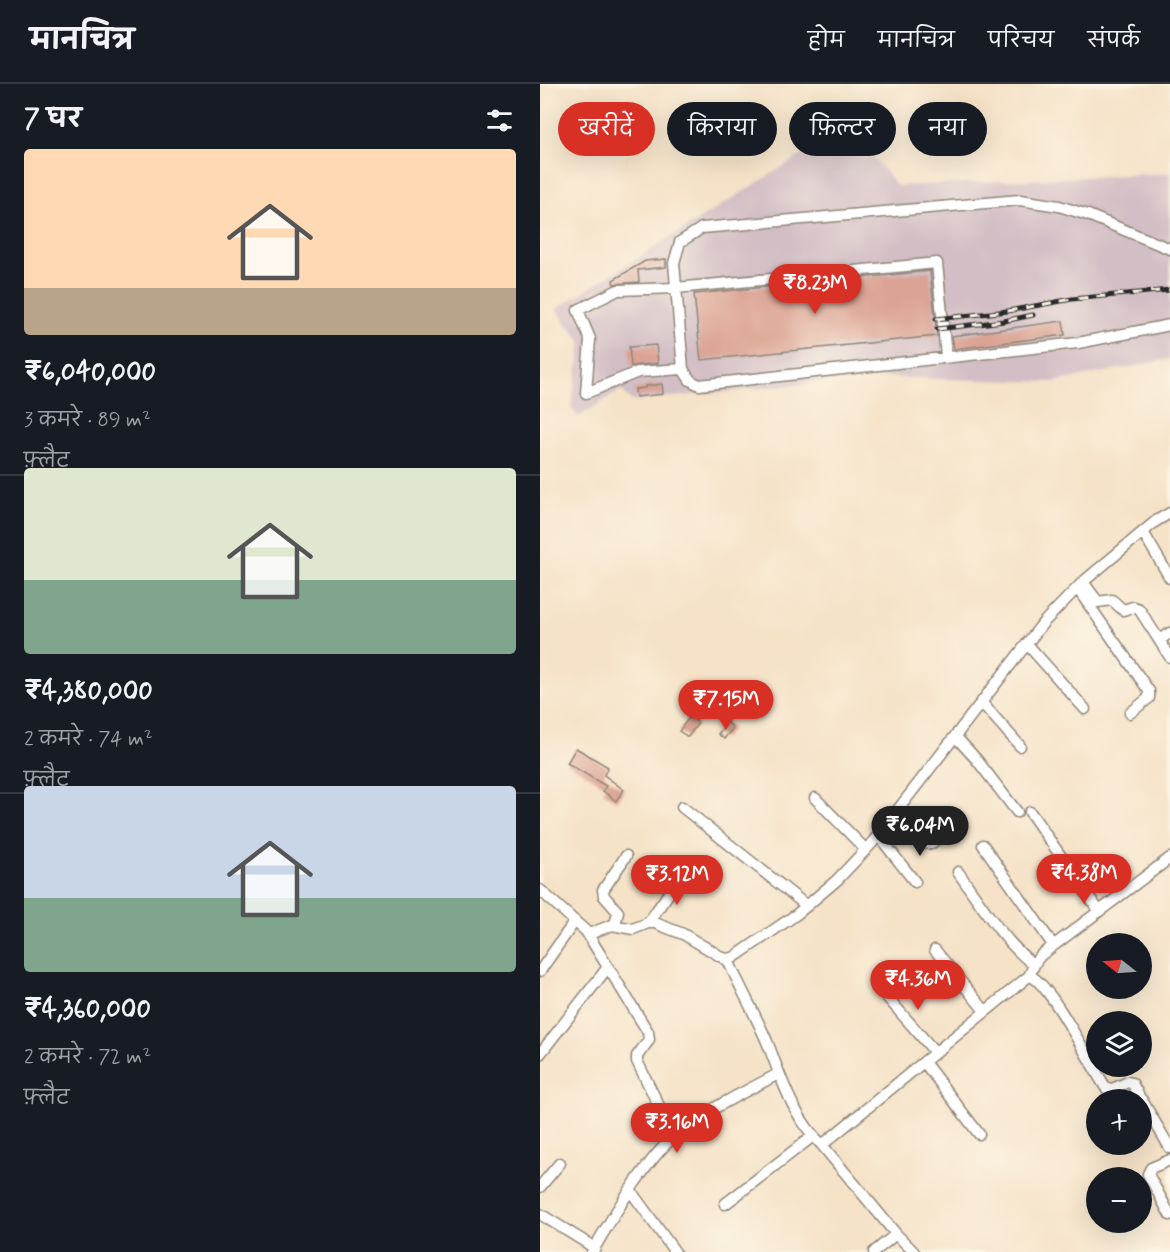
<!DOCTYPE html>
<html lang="hi">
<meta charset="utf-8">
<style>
body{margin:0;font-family:Mynerve,"Playpen Sans Deva",sans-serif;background:#242831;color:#f1f3f6;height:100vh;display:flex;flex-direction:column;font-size:22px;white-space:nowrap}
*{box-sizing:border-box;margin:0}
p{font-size:20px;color:#9ea1a6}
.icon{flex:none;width:33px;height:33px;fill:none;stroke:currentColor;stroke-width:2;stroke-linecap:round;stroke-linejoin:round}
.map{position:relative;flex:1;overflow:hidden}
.panel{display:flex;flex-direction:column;background:#171b24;width:540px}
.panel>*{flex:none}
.guide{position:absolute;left:18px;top:18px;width:522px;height:54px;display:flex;gap:12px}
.needle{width:39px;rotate:287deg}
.fabs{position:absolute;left:546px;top:849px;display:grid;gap:12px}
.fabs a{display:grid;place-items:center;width:66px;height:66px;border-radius:50%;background:#171b24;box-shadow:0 6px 24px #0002;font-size:30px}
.price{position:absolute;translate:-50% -51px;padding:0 14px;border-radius:21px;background:#d93025;color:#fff;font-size:20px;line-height:39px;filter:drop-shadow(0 2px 3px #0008)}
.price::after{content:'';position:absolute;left:50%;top:36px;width:18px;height:14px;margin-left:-9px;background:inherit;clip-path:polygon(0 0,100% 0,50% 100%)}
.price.active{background:#222;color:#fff}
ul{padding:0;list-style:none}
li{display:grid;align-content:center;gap:12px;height:318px;padding:0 24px}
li+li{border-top:2px solid #363941}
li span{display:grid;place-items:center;height:186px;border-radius:6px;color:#555}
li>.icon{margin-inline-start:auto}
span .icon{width:108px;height:108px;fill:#fffc;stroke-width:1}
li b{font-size:26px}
h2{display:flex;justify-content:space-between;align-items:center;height:72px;padding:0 24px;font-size:26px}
.pill{padding:0 21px;border-radius:27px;background:#171b24;box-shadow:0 6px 24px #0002;font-size:21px;line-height:54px}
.pill.active{background:#d93025;color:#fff}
header{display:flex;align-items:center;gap:36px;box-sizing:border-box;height:84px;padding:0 30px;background:#171b24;border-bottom:2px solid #363941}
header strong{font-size:28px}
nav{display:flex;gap:33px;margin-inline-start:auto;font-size:21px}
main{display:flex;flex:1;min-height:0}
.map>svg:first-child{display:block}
.industrial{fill:#d2bec5}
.building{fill:#dba393}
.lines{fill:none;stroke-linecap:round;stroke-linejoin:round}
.minor-casing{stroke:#908679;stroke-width:13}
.minor{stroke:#fff;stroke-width:10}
.rail-casing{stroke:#2b2b2b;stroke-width:5}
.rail{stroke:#fcf5e5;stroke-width:3;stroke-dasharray:9;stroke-linecap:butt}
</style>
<header>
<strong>मानचित्र</strong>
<nav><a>होम</a><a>मानचित्र</a><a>परिचय</a><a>संपर्क</a></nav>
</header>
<main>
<section class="panel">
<h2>7 घर<svg class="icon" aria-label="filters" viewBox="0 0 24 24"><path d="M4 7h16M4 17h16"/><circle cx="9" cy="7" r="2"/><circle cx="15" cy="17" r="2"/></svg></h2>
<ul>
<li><span style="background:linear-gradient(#ffd9b3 75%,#b9a48a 0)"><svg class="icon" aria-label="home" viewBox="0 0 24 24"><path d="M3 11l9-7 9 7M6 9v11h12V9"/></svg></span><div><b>₹6,040,000</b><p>3 कमरे · 89 m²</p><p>फ़्लैट</p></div></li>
<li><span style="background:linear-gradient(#dfe7d0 60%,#7fa58c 0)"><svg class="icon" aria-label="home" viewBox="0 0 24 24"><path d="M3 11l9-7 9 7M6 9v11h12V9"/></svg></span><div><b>₹4,380,000</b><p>2 कमरे · 74 m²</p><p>फ़्लैट</p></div></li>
<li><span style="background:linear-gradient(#c9d6e8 60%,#7fa58c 0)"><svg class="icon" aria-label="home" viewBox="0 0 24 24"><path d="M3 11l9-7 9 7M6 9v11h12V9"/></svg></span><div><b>₹4,360,000</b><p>2 कमरे · 72 m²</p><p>फ़्लैट</p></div></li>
</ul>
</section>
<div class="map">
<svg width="630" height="1168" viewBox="0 0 630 1168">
<rect width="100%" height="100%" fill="#fcf5e5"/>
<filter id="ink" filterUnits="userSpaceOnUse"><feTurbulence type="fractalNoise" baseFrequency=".0167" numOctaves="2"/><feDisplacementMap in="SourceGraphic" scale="12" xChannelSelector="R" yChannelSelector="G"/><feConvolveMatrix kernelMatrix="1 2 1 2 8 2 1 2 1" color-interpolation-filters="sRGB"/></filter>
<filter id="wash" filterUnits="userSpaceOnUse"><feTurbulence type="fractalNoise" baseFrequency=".008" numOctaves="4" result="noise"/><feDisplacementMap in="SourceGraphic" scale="24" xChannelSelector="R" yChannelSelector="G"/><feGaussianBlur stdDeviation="1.35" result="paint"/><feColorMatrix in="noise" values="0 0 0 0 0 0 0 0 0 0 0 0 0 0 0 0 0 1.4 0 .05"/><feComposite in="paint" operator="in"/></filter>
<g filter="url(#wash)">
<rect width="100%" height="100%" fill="#f5e2c7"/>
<!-- industrial -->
<path class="industrial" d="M 308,42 L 357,102 L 630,89 L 630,275 L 514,298 L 335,293 L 92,317 L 81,306 L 38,333 L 31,324 L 42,259 L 16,225 Z"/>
<g id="blocks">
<!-- building -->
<path class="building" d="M 126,175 L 126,183 L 98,186 L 99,198 L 74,200 L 73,196 L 105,177 Z
M 390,187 L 397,252 L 161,276 L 154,210 Z
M 523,237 L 525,251 L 414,265 L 412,252 Z
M 116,261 L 118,279 L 91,282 L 89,263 Z
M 122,300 L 123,310 L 96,313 L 95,305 L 105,304 L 105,302 Z
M 150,632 L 158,639 L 148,653 L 139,647 Z
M 187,638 L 193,644 L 184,655 L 178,650 Z
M 36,664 L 68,683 L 64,691 L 84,706 L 76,717 L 63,707 L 66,702 L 27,679 Z"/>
</g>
</g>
<g filter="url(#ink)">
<use href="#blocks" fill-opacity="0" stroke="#908679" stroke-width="1.5"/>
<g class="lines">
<!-- minor casing -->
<g class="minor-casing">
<path id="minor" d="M 630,165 L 548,131 L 519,122 L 480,116 L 162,144 L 140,158 L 134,179 L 143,285 L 150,296 L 159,301 L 538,259 L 630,241
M 143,285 L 98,288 L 46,309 L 50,255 L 38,226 L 78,206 L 136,204 L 397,179 L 406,272
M 603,448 L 630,494
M 543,498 L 558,518 L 572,516 L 583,526 L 593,523 L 599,525 L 630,573
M 537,504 L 609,607 L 609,614 L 590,629
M 619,556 L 630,549
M 487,560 L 545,625
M 442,619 L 480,662
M 416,653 L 437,676 L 477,728
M 275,714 L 326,766
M 142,723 L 267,822
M 358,726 L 384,759 L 391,760 L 413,740
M 490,728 L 559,827
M 338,751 L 375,798
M 443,761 L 513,861
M 418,788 C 441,820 462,856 494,881
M 0,806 L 49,850 L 72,841 L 93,845 L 108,839 L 115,839 L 143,850 L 185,875 L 193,874 L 257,830 L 297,796 L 332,759 L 503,539 L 543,498 L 616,437 L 630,429
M 108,839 L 143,789
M 75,841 L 78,828 L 64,812 L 63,806 L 86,772
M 47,849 L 108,948 L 109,956 L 97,972 L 97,977 L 119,1022 L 138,1049
M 395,866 L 445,927
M 188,876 C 200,904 216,931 228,960 C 242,996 253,1033 282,1061 L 356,1150 L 374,1168
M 0,887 L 35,837
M 489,892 L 496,877 L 501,871 L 630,774
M 340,905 L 395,968
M 0,970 L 68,883
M 384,978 L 439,1050
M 602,1016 L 630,1064
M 282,1061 L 489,892 C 508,894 553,985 566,1004 L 572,1005 L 588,998 L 592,999 L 601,1016
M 630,1076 L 611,1084 L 608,1090 L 630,1131
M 0,1103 L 20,1079
M 90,1106 L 135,1168
M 185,1120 L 273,1052
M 0,1130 L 55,1164
M 52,1168 C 74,1131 105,1076 139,1048 C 168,1025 205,1008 238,990
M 334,1168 L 356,1150"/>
</g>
<!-- minor -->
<use href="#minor" class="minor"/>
<!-- rail casing -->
<g class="rail-casing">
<path id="rail" d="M 396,235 L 468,227 L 532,215 L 630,206
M 397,245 L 464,237 L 493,231"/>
</g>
<!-- rail -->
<use href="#rail" class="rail"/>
</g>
</g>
</svg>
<div class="fabs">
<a><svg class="needle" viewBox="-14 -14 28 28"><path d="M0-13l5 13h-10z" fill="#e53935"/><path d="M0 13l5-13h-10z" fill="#9ea1a6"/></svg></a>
<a><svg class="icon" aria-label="layers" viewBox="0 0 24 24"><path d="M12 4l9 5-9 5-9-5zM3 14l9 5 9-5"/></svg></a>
<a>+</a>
<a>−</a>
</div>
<b class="price" style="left:275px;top:231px">₹8.23M</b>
<b class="price" style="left:186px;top:647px">₹7.15M</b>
<b class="price active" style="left:380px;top:773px">₹6.04M</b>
<b class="price" style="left:544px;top:821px">₹4.38M</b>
<b class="price" style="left:137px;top:822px">₹3.12M</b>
<b class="price" style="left:378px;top:927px">₹4.36M</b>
<b class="price" style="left:137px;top:1070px">₹3.16M</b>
<div class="guide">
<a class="pill active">खरीदें</a>
<a class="pill">किराया</a>
<a class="pill">फ़िल्टर</a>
<a class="pill">नया</a>
</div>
</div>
</main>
